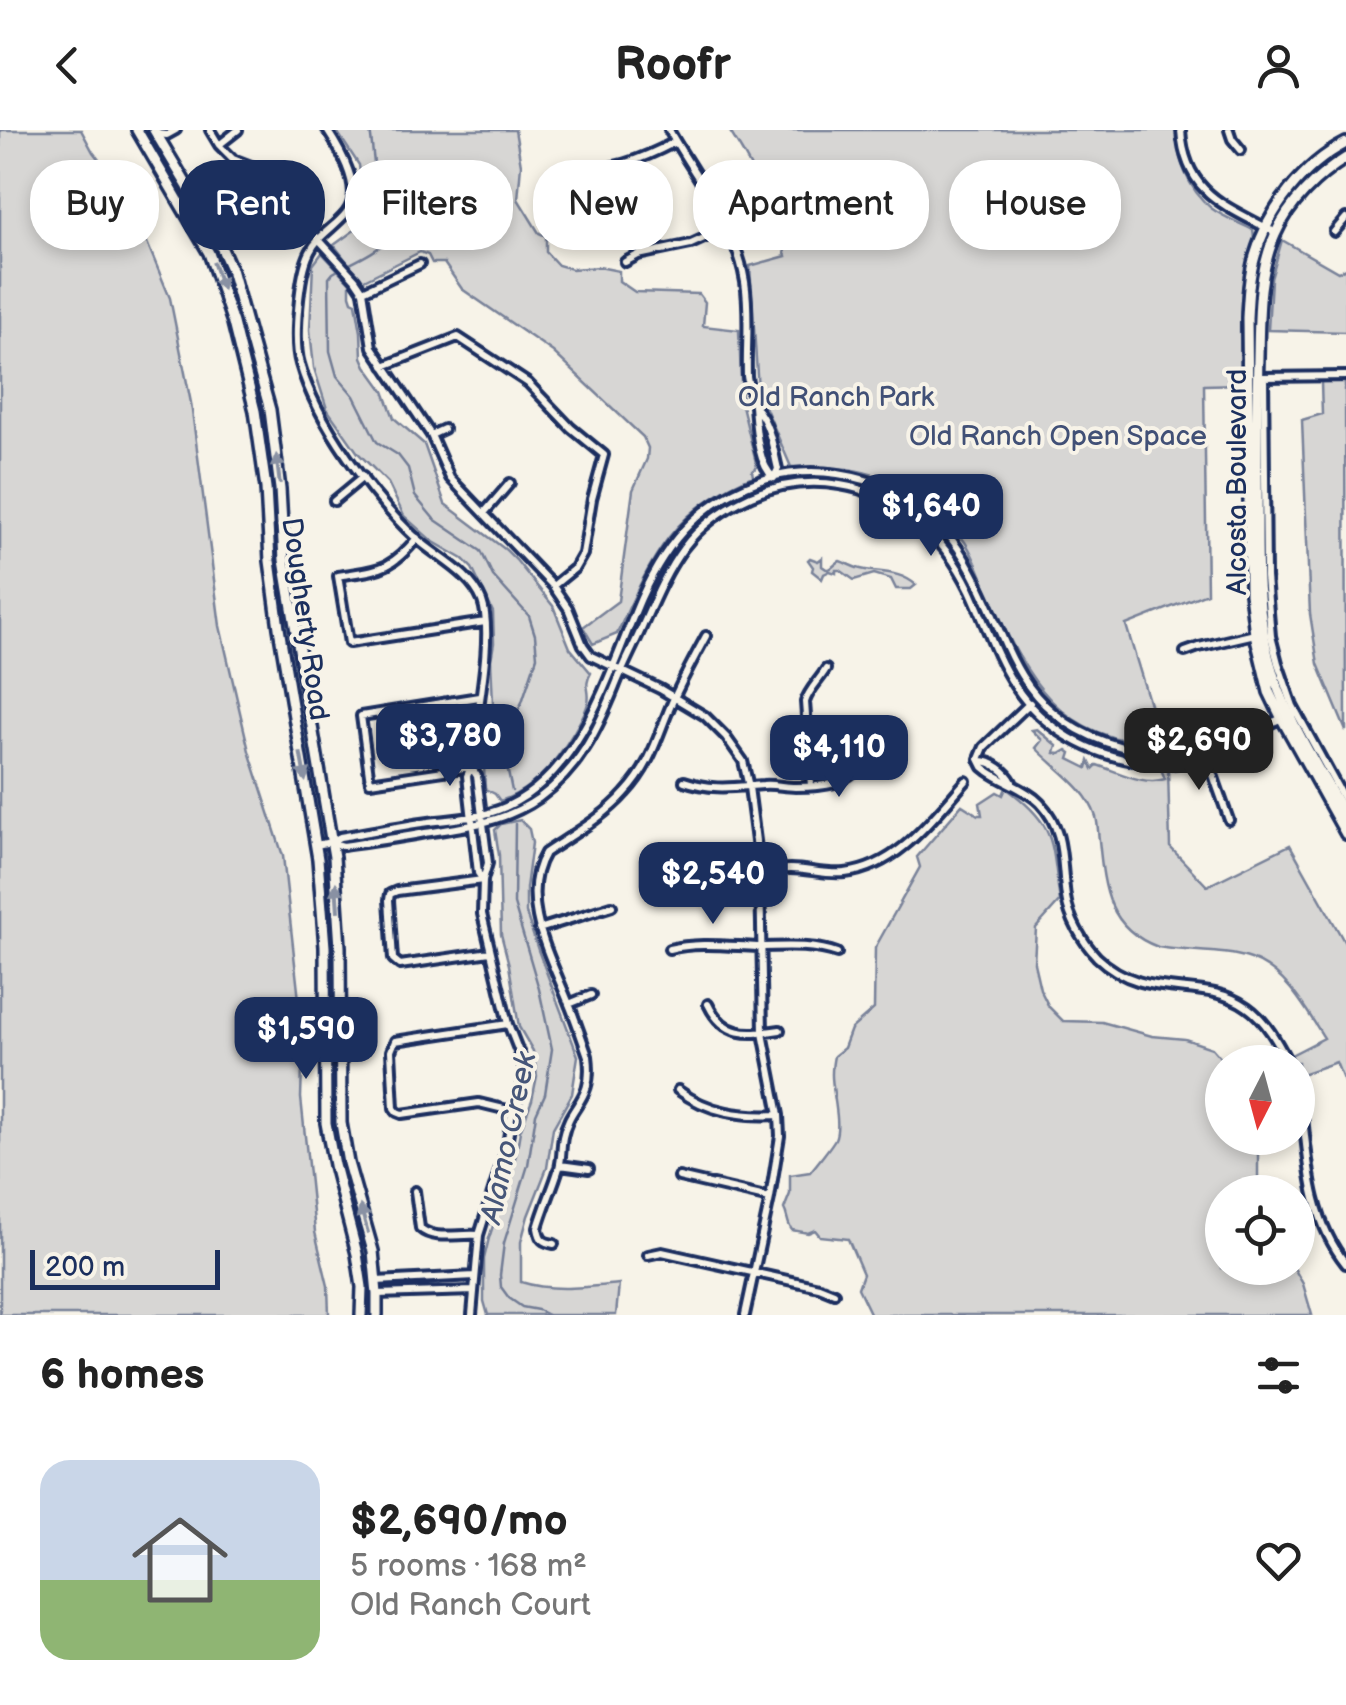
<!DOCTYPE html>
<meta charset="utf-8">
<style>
body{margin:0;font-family:"Balsamiq Sans",sans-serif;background:#f2f2f2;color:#222;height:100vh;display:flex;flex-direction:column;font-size:38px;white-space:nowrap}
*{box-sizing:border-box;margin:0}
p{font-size:32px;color:#767676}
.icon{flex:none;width:55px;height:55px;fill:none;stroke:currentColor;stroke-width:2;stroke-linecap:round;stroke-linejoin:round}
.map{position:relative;height:1185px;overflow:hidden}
.panel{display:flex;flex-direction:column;background:#fff;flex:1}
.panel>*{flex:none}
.guide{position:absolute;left:30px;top:30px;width:1288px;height:90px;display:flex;gap:20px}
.needle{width:65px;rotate:186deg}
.tools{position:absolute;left:1205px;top:915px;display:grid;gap:20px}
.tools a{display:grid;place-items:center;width:110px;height:110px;border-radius:50%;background:#fff;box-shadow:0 5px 15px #0003;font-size:50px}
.scale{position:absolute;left:30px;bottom:25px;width:190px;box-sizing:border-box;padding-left:10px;border:5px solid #1b2f5e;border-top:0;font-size:28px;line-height:35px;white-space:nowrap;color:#1b2f5e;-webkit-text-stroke:8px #f7f3e8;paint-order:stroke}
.price{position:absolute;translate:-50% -85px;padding:0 22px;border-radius:20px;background:#1b2f5e;color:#fff;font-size:32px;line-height:65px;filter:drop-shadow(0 2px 5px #0008)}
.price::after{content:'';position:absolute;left:50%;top:60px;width:30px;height:22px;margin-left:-15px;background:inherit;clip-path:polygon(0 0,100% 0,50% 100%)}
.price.current{background:#222;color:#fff}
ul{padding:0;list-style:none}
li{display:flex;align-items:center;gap:30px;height:250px;padding:0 40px}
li+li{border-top:2px solid #e0e0e0}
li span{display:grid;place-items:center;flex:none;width:280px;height:200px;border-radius:30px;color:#555}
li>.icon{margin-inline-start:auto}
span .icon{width:120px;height:120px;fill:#fffc;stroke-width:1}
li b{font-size:42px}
h2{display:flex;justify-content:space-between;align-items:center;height:120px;padding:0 40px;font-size:42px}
.tag{padding:0 35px;border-radius:40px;background:#fff;box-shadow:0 5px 15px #0003;font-size:35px;line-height:90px}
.tag.current{background:#1b2f5e;color:#fff}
header{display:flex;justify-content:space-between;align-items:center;height:130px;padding:0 40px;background:#fff;font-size:45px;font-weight:800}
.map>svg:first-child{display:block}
.green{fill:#d7d6d4;stroke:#798299;stroke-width:2.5}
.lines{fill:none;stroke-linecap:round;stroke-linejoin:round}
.stream{stroke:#727c95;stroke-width:2.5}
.minor-casing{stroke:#1b2f5e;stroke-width:14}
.major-casing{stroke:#1b2f5e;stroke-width:16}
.minor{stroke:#f7f3e8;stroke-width:6}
.major{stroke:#f7f3e8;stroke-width:9}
.oneway{fill:#8991a3}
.labels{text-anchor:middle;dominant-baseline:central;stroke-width:8;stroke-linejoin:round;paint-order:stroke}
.park-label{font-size:28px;fill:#415076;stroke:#f7f3e8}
.street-label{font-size:28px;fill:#1b2f5e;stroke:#f7f3e8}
.water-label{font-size:30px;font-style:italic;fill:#465679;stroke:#f7f3e8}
</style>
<header><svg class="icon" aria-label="back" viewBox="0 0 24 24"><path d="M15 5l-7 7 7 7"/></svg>Roofr<svg class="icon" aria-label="person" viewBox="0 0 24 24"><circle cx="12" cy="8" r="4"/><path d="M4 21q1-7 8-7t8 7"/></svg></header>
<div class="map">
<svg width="1346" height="1185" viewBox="0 0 1346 1185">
<rect width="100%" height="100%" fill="#f7f3e8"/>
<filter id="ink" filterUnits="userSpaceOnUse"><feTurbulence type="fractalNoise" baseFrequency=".01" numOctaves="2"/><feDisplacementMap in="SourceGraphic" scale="20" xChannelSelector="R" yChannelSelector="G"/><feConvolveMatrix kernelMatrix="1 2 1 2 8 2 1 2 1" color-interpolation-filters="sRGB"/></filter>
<g filter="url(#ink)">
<!-- green -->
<path class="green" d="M 0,0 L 81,0 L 93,22 L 129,69 L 170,168 L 191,273 L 220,496 L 249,621 L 283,726 L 303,906 L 301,968 L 315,1102 L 328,1156 L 329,1185 L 0,1185 Z
M 336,0 L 515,0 L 521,35 L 518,69 L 539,103 L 546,106 L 546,122 L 558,135 L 572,139 L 599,137 L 619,141 L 619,151 L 635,162 L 699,164 L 705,172 L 703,196 L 739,200 L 742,275 L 757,337 L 752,341 L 753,346 C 672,379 651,429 617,504 L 593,514 L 583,497 L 618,471 L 633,360 L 647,329 L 648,318 L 643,307 L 553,222 L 462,159 L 444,133 L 432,133 L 428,125 L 420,122 L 362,151 L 334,115 L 360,96 L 364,76 L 359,35 Z
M 729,0 L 1177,0 C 1176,28 1188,59 1211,78 C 1223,87 1239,93 1253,100 C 1256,112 1249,126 1246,139 C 1237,176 1241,216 1241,254 L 1204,255 L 1207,463 L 1126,495 L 1162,614 C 1060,612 1027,550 990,467 C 982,448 976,429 965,412 C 944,382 909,356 874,345 C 848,336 819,337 791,337 L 758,260 L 750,136 L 786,126 C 775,81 754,39 729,0 Z
M 1282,110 L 1338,142 L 1346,138 L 1346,202 L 1268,200 L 1271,149 Z
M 322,123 L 350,153 L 350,165 L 352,171 L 356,173 L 361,202 L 362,227 L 366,236 L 384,261 L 394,288 L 424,314 L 445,374 L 506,420 L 516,430 L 553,476 L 570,518 L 591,543 C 583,557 591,559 588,573 C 586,582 579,593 574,602 C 557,631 534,660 500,671 L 495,664 L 485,659 L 484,635 L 488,625 L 488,603 L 493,573 L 491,530 L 494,513 L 493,482 L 472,438 L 463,429 L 432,411 L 404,386 L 388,353 L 358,323 L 327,279 L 314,238 L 310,200 L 313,135 Z
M 1321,252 L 1345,252 L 1346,601 L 1318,534 L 1310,484 L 1302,290 L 1322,284 Z
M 810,428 L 818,431 L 822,428 L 822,436 C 831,444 833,434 840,431 C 846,433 851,436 857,438 C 877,444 898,439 916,455 L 911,459 L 896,459 L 891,449 L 874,444 L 854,450 L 840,440 L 836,440 L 836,443 L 830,441 L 824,444 L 822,449 L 812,441 L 813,437 L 808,430 Z
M 1037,599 L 1057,616 L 1055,623 L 1060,624 L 1067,620 L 1071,623 L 1069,629 L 1087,638 L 1089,631 L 1093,639 L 1097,635 C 1119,642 1144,656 1165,649 L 1161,639 L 1168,638 L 1170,717 L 1207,756 L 1290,715 L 1346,815 L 1346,957 L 1336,932 L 1299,945 L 1298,932 L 1294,932 L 1291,925 L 1324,908 C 1306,879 1285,841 1251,829 C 1226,820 1186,822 1158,817 C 1107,798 1104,758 1099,710 C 1098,703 1098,694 1096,687 C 1087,658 1056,639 1036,618 L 1042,610 L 1032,600 Z
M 1006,658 C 1058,696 1051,712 1060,771 L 1036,798 L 1034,833 L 1040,859 L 1049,877 L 1063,891 L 1102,892 L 1152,906 L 1185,909 L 1212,918 L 1224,932 L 1222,1008 L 1258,1008 L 1258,1054 L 1264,1062 L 1222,1062 L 1222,1138 L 1294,1138 L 1303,1154 L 1312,1185 L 871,1185 L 858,1158 L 863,1144 L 848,1109 L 820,1106 L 815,1100 L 808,1103 L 792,1100 C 787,1094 788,1086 784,1079 L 790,1064 L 790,1045 L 810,1042 C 816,1035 831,1016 835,1009 C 842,994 831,958 832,943 C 832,937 833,931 834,926 L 844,918 L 851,899 L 874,879 L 875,818 L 920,737 L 917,727 L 962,675 L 978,685 L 982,685 L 980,673 L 997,662 L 1003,665 Z
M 520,690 L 529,699 L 532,713 L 526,758 L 526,783 L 538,820 L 578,926 L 572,964 L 553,998 L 547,1038 L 528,1086 L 521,1112 L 521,1152 C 552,1162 587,1157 619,1154 L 616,1185 L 488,1185 L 484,1171 L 484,1129 L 489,1108 L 516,1025 L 520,1001 L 532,970 L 537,946 L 533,921 L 519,897 L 509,835 L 501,804 L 499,725 L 495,700 L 501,694 Z"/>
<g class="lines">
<!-- stream -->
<path class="stream" d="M 370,0 C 372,13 373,27 375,40 C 379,58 402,92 388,109 C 378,122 348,134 333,143 L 329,148 L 330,221 L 337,246 L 354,266 L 377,312 L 398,325 L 408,338 L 415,366 L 434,389 L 481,421 L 493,446 L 529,486 L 535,505 L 537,527 L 522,572 L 506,606 L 504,623 L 512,661
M 515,694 L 514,774 L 539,859 L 552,919 L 545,964 L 536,984 L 528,1035 L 504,1113 L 500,1145 L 501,1157 L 509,1168 L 522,1177 L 538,1180 L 548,1185"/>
<!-- minor casing -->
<g class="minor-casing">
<path id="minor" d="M 210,0 L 219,15 L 233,29 L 259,39 L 277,56 L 288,76 L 355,149 L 363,161 L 372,217 L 431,305 L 450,348 L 553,456 L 568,478 L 583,515 L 591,526 L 660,559 L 705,586 L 726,607 L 743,631 L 749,657 L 760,742 L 763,903 L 779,985 L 780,1006 L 770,1068 L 745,1185
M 327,0 C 340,20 365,61 346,83 C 335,97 318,105 310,122 C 299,143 293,211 300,234 C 316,291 373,369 417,409 C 438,428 471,443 482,471 C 495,506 474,597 471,637 L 467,646 L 478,743 L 483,750
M 669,0 C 696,49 736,95 745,152 C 750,183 746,215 747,246 C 748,256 753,266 754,276 C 756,298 757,333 774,348
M 1181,0 C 1185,65 1227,76 1276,103
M 1229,0 L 1232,9 L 1241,20
M 157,4 L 167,5 L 176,0
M 219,15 L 238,0
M 572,43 C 617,37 635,33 675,12
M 260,71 L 277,56
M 1334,102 L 1346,88
M 625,132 L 638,125 L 691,114 L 726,98
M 363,161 L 420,134
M 384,236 L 458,207 L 528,253 L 571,298 L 604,325 L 592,369 L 583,424 L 575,438 L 553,456
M 1262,247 L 1346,246
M 1264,247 L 1266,447 L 1271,506 L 1278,533 L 1293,576 L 1346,673
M 755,277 C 770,293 773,319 778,339 L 774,347
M 431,305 L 444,299
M 334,371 L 363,347
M 485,382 L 510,353
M 417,408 C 389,442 379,439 338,446 L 349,513 L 485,492
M 1185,522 L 1199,517 L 1255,504
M 1030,573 L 984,617 L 979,629 L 983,637 L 988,641 C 1005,653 1025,658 1040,673 C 1066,700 1061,733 1066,767 C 1069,789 1082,811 1097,827 C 1146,874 1202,845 1247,877 C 1266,890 1278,913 1288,932
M 1205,622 L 1229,690
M 981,631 C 992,631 1007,642 1012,652
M 470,637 L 370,652 L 361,586 L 479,567
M 471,637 L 477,646 L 488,733 L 483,750 L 482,784 L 508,894 L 523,932 L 523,941 L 521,961 L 512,981 L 507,1016 L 479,1105 L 472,1185
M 684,651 C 714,661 733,657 763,655 C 774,654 784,657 795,657 C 806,657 824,656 835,653 C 855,645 877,623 885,604
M 811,656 L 805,572 C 809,559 819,551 826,539
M 332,713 L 343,716 C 370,712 398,708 425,703 C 466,697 505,692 539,668 C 579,639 597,601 615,557 C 623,536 634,516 643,495 C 670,434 687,395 751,366 C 779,354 810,350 840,355 C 899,364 945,408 970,460 C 985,492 995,526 1015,556 C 1043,599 1090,625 1140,632 C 1162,635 1189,637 1205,622 L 1296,582
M 316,715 L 331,712 L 340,707 C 370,702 399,696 429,692 C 449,689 470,689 489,683 C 579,657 608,544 641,468 C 668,408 704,368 768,348 C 800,339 834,341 865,350 C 945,374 970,432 1000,502 C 1013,533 1027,561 1054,583 C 1085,609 1126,622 1166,623 C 1179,623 1191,620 1204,622
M 666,733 C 686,737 707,743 728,744 C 749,745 769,739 790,739 C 808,739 826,745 845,743 C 898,737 933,688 966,651
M 483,750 L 397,761 L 390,764 L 389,770 L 393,829 L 400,835 L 490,822
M 539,799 L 612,776
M 669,819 C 697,812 728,816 757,817 C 784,817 812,814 837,823
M 569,874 L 591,865
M 708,874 C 724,908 748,905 780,900
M 508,894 L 395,911 L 391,921 L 394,978 L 397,982 L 402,984 L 479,973 L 512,981
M 1298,957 L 1301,969 C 1308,1026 1308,1087 1346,1134
M 678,960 C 709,983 742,987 779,985
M 560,1035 L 589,1039
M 679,1047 L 770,1068
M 415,1061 L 420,1098 C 434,1111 460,1103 479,1105
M 554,1114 C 543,1112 540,1110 538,1098 C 544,1077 553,1058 559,1038 C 562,1028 561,1017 563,1007 C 570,972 594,972 588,926 C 582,909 576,891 569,874 C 552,830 517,770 545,723 C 572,705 604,687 625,663 C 653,633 658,603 674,568 C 684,547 695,526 706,506
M 648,1125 L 662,1122 L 819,1157 L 834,1163
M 376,1151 L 475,1146
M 377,1164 L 474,1161"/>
</g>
<!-- major casing -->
<g class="major-casing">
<path id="major" d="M 137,0 L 209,123 L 233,193 L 255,281 L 266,358 L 270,431 L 279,498 L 318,729 L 325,817 L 326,993 L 334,1035 L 357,1124 L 362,1157 L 361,1185
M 154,0 L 213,99 L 231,139 L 270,280 L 280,359 L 284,430 L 334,727 L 340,817 L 341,993 L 348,1033 L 373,1121 L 377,1164 L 377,1185
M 1346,13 C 1303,35 1268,80 1255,126 C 1249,146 1248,167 1247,188 L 1250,463 L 1255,504 L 1269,562 L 1282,589 L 1346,704
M 1346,28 C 1317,46 1289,73 1275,105 C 1258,143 1259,185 1258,226 C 1257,264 1257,302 1257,340 C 1258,403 1253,469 1269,530 C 1284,587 1318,637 1346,688"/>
</g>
<!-- minor -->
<use href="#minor" class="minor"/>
<!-- major -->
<use href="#major" class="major"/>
</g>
<!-- one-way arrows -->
<defs><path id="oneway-solid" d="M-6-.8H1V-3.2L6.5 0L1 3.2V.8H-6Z" transform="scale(2.5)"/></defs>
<g class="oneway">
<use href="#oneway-solid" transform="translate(218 146) rotate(71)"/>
<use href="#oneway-solid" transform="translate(278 339) rotate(-97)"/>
<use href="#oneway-solid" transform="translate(303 637) rotate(80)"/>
<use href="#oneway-solid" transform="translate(337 767) rotate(-94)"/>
<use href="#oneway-solid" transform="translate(364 1089) rotate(-106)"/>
</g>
</g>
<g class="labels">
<!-- park labels -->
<g class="park-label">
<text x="836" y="267">Old Ranch Park</text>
<text x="1058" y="306">Old Ranch Open Space</text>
</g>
<!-- street labels -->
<g class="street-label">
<text transform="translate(1237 352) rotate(-90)">Alcosta Boulevard</text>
<text transform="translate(305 489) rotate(82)">Dougherty Road</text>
</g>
<!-- water labels -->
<g class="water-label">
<text transform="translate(509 1008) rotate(-78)">Alamo Creek</text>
</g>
</g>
</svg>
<div class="tools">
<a><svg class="needle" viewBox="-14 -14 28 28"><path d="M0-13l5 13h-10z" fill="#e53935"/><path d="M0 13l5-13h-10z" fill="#767676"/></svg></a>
<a><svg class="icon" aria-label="locate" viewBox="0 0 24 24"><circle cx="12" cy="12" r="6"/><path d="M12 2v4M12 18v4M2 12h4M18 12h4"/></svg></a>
</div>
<div class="scale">200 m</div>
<b class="price" style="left:931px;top:429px">$1,640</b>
<b class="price" style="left:450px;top:659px">$3,780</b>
<b class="price current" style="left:1199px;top:663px">$2,690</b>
<b class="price" style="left:839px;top:670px">$4,110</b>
<b class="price" style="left:713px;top:797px">$2,540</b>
<b class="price" style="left:306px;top:952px">$1,590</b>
<div class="guide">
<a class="tag">Buy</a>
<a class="tag current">Rent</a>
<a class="tag">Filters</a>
<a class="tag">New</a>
<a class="tag">Apartment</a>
<a class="tag">House</a>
</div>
</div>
<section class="panel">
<h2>6 homes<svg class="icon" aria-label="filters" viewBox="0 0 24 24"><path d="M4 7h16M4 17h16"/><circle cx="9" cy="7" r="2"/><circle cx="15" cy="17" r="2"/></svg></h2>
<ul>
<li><span style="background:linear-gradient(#c9d6e8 60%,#8fb573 0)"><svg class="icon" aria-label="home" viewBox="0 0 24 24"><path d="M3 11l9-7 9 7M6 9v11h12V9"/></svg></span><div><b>$2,690/mo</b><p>5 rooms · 168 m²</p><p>Old Ranch Court</p></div><svg class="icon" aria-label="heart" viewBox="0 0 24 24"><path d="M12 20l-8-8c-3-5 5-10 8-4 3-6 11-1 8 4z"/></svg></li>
</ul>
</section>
